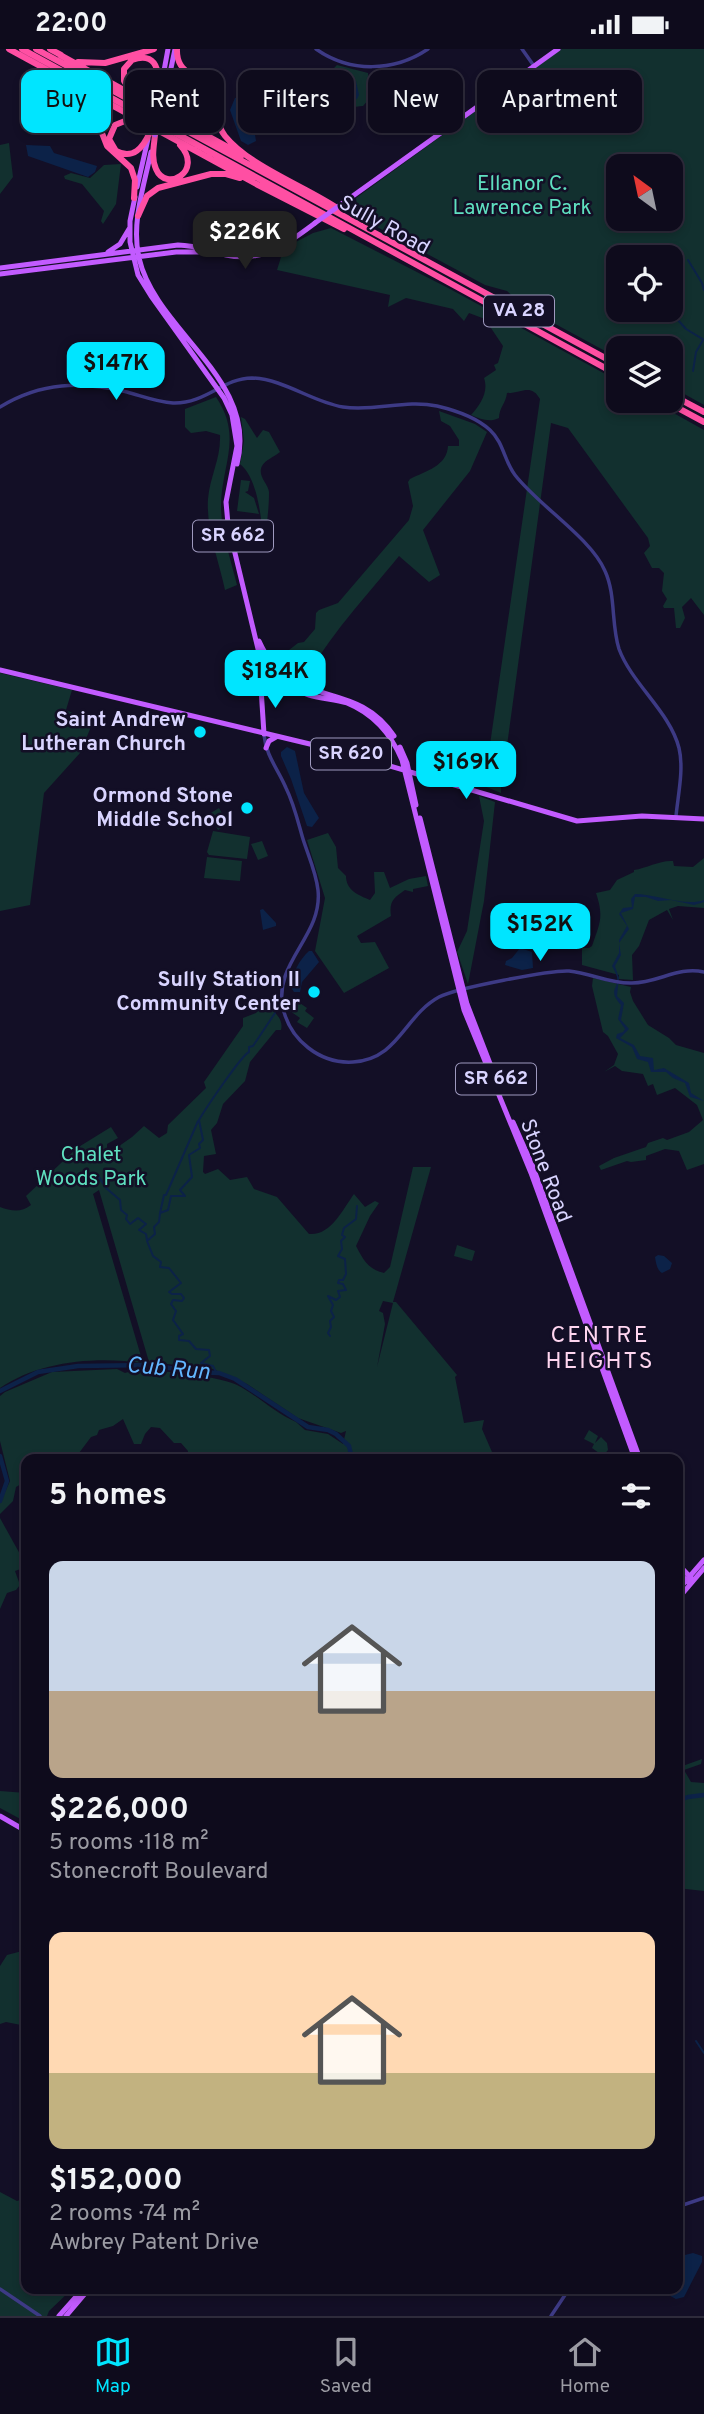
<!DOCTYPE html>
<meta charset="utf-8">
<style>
body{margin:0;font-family:Overpass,sans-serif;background:#1c1929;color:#f1f3f6;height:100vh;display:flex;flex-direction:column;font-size:26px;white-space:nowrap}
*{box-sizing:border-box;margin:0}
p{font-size:23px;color:#9b9ba3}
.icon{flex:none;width:38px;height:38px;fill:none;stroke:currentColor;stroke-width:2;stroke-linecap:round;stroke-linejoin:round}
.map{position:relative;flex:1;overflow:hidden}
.sheet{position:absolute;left:21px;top:1405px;width:662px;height:840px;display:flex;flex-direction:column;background:#0e0b1c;border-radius:14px;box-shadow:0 4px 10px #0003,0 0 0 2px #2e2b3b}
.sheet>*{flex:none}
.banner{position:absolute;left:21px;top:21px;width:663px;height:63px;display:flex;gap:14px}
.needle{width:46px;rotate:327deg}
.fabs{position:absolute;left:606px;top:105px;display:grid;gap:14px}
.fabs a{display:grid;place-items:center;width:77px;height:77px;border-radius:14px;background:#0e0b1c;box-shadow:0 4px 10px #0003,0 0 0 2px #2e2b3b;font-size:35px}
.price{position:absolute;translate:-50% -60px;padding:0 16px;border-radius:14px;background:#00e5ff;color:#111;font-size:23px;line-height:46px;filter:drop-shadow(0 2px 4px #0008)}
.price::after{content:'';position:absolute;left:50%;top:42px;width:21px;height:16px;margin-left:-10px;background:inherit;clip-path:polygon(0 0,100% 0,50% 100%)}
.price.selected{background:#222;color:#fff}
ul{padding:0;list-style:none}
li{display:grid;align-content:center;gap:14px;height:371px;padding:0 28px}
li span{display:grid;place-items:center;height:217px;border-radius:14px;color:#555}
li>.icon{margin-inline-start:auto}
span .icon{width:126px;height:126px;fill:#fffc;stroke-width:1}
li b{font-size:30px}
h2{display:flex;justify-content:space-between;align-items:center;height:84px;padding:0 28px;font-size:30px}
.tag{padding:0 24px;border-radius:14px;background:#0e0b1c;box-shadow:0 4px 10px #0003,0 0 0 2px #2e2b3b;font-size:24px;line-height:63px}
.tag.selected{background:#00e5ff;color:#111}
.status{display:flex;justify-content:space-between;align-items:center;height:49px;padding:0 35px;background:#0e0b1c;direction:ltr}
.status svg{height:19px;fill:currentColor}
.tab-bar{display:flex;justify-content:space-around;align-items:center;height:98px;border-top:2px solid #2e2b3b;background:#0e0b1c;font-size:19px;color:#9b9ba3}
.tab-bar a{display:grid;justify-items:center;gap:4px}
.tab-bar .selected{color:#00e5ff}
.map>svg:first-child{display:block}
.green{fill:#12302f;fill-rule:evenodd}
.water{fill:#0c2248}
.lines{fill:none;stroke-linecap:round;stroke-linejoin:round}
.stream{stroke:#0c2248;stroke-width:2}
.river{stroke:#0c2248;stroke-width:4.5}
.minor{stroke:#3d3a85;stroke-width:3.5}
.major{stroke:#c25bff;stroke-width:5}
.highway{stroke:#ff4fa3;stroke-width:6}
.major-bridge{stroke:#c25bff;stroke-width:5}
.poi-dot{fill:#00e5ff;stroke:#130f26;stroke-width:2.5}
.labels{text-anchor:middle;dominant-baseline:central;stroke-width:5;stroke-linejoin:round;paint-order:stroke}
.shield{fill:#130f26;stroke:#9e99be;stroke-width:2}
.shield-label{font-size:19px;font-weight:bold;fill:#d9d4ff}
.park-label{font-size:21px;fill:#5fe0c0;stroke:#130f26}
.street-label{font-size:21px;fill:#d9d4ff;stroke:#130f26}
.poi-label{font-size:21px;font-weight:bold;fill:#d9d4ff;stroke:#130f26;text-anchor:end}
.neighbourhood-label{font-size:23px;letter-spacing:2px;fill:#ffd6f0;stroke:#130f26}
.water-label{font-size:23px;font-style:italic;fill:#62b6ff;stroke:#130f26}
</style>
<div class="status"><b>22:00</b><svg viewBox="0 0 49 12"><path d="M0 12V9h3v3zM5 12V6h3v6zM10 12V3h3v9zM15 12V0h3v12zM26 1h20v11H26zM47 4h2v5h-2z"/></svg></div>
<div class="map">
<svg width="704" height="2267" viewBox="0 0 704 2267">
<rect width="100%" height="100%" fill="#130f26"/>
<!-- green -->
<path class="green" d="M 561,0 L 704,0 L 704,356 L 670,337 L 670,299 L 618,299 L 618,309 L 524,258 L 507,242 L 485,236 L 364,171 L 358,165 L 356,149 ZM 618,117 L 670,117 L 670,170 L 618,170 ZM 618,208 L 670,208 L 670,261 L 618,261 Z
M 337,16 L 368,24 L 370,49 L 363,57 C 343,59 343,59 330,73 L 318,74 L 312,69 L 312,61 C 330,42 337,53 332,21 Z
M 9,94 L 13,128 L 0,145 L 0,96 Z
M 121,115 L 116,155 L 103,175 L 101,172 L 104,162 L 82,135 L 65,130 L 64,127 L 71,124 L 90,129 L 104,116 Z
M 331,179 L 450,240 L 618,332 L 618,352 L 652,352 L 704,381 L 704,566 L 691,549 L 682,558 L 685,569 L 680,579 L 676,579 L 674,559 L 664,559 L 663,557 L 667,550 L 662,542 L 664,524 L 659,519 L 652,519 L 644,504 L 650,497 L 648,489 L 568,379 L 551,374 L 506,704 L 501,705 L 501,744 L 484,737 L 540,350 C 531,334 522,344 507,344 C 506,354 499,359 499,369 C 489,374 481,370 471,366 C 480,356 489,343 484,329 L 496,321 L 494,316 L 498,314 L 503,297 L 485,270 L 469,264 L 464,272 L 453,260 L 406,249 L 388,258 L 390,246 L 277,221 L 281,208 L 290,196 L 313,184 Z
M 216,348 C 244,389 220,418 221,460 C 222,485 231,512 237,536 L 225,541 C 219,512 206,480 208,450 C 210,427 221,410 220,386 L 206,382 L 191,384 L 185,378 L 185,360 Z
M 439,362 L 475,375 L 487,383 L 470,422 L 423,481 L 440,526 L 429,533 L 399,507 C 366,548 327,588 303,636 L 286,624 L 275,612 L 298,594 L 304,593 L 315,580 L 316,564 L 319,561 L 338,554 L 409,471 L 413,457 L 408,433 L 410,430 C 426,422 447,417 448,397 L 459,397 L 459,391 L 450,377 L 441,372 Z
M 241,368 L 245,370 L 257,389 L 263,381 L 269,383 L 280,403 C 274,408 265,411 262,417 C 257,427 268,434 269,443 C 269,459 267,479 263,494 C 262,472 258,429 240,415 L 244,392 Z
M 241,431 L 250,432 L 248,442 L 245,443 L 254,449 L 259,465 L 237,462 Z
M 0,624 L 72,641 L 66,661 L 93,673 L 80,704 L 44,744 L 30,856 L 0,862 Z
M 479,747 L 495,753 L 484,852 L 468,935 L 457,903 L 467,882 L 484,772 Z
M 219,759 L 228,775 L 218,781 L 209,765 Z
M 213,782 L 250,788 L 247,810 L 209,806 L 207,803 Z
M 328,784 L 336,798 L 338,819 L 346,827 C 346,841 358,846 370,851 L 375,844 L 374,823 L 384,823 L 390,839 L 409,830 L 426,827 L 428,837 L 413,840 L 413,843 L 405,841 C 393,849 389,853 391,867 L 357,887 L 361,894 L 375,893 L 389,919 L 344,944 L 315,902 L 325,849 L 307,791 Z
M 262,792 L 268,807 L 258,811 L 251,795 Z
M 207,808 L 242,812 L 240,832 L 204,829 Z
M 704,809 L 704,859 L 678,857 L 669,860 L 673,871 L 667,861 L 649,871 L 639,897 L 632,906 L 633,931 L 619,930 L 619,926 L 582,916 L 582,899 L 589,899 L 592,897 C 600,874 604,868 596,844 L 610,841 L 617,831 L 634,823 L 634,821 C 647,819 660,811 673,812 L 674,817 L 693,818 Z
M 593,929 L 631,938 L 630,943 L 633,952 L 648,976 L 669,989 L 676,996 L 704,1004 L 704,1115 L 687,1121 L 679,1102 L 665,1100 L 646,1107 L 646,1111 L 631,1113 L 627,1112 L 601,1121 L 599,1117 L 614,1109 L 646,1098 L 648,1094 L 663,1089 L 667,1091 L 689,1083 L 703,1071 L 697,1056 L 675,1039 L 657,1046 L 653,1035 L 648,1037 L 643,1025 L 622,1022 L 615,1017 L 604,1023 L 614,1016 L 618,1005 L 608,987 L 603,983 L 592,937 Z
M 297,952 L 307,959 L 305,962 L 314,969 L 307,979 L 297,973 L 300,969 L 290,962 Z
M 264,956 C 273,961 284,969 281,981 L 276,981 L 250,1013 L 245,1032 L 223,1055 L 217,1074 L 211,1081 L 216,1105 L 204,1107 L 203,1123 L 205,1125 L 218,1120 L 230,1131 L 247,1128 L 254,1140 L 277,1148 L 309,1185 C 331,1187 343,1160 354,1145 L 365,1158 L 375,1152 L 379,1154 L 370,1167 L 356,1197 C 364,1212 368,1220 384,1224 L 390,1218 L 413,1118 L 431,1118 L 393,1253 L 396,1253 L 457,1326 L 455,1328 L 464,1374 L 484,1371 L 482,1380 L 495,1410 L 188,1410 L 188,1402 L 181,1394 L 174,1394 L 160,1379 L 151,1378 L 145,1385 L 141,1395 L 134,1395 L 123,1370 L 113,1377 L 99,1381 L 97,1386 L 91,1388 L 79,1404 L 79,1410 L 26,1410 L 26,1432 L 16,1438 L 13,1452 L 0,1465 L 0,1454 L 10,1432 L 0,1392 L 0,1347 L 5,1343 L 52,1323 L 117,1320 L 125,1324 C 142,1317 220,1327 237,1336 C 257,1346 275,1364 296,1373 L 305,1381 L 328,1385 L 343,1395 L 346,1382 L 341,1384 L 298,1369 L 247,1335 L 213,1320 L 149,1313 L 99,1141 L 93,1145 L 94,1148 L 143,1314 C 96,1307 39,1312 0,1339 L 0,1158 C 11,1162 21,1164 31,1156 L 26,1147 L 77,1099 L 111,1078 L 118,1089 L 107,1095 L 107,1099 L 112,1102 L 132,1088 L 144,1077 L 159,1089 L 167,1084 L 168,1076 L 206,1039 L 204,1033 L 243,977 L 243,969 L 256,964 ZM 383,1252 L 393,1254 L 377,1318 L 385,1275 L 383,1264 L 379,1262 Z
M 457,1196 L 475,1202 L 472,1212 L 454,1207 Z
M 589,1381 L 598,1387 L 595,1394 L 601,1388 L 607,1394 L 608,1401 L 603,1407 L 592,1399 L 594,1395 L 584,1390 Z
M 0,1469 L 26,1516 L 26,1518 L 15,1522 L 20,1536 L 16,1541 L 7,1544 L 0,1560 Z
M 702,1710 L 701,1715 L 684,1721 L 691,1733 L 704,1734 L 704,1842 L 677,1839 L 677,1719 Z
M 0,1742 L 26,1744 L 26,1773 L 0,1759 Z
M 26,1901 L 26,1977 L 6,1973 L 0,1975 L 0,1917 L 7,1906 Z
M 0,2143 L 17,2152 L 26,2149 L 26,2240 L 71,2241 L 49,2262 L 47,2267 L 0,2267 Z"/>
<!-- water -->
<path class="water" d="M 349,29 L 356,32 L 359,46 L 357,50 L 345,54 L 341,51 L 341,38 Z
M 247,46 L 251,50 C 249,65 254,76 256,92 L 248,96 L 241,92 L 230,61 L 235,49 Z
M 26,96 L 50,97 L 54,104 L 97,117 L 95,123 L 88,128 L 28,107 Z
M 287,698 L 295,702 L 304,744 L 319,769 L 312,778 L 307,777 L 291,730 L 281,707 L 281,703 Z
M 635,845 C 655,845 686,858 704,851 L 704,853 L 694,856 L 671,851 L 658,852 L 646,848 L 635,848 L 633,860 L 621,864 L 629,880 L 619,894 L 621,906 L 615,917 L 619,929 L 617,947 L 624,954 L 621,971 L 629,980 L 620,989 L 634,996 L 640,1007 L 653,1009 L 654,1021 L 664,1019 L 689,1034 L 691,1044 L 704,1052 L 690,1048 L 685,1034 L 673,1029 L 666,1023 L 651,1023 L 648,1013 L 637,1010 L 632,998 L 616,989 L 617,985 L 623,983 L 625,980 L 618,970 L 621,956 C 607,940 619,941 617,928 C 616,924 614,921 612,917 L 619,904 L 619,891 L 627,877 L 619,865 L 623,859 L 632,858 L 631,850 Z
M 263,860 L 276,874 L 276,877 L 263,881 L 260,861 Z
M 520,899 L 532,903 L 533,919 L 522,921 L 505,916 L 506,912 L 512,909 Z
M 309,902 L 312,902 L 319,913 L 302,933 L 300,943 L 294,943 L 290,937 C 293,924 299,911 309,902 Z
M 658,1206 L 664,1207 L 672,1214 L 670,1220 L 662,1224 C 657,1221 656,1214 655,1208 Z
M 693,2204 L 702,2207 L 702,2213 L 684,2248 L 676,2250 L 657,2240 L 677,2240 L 677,2208 Z"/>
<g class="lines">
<!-- stream -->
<path class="stream" d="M 688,211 L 702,234 L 704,241
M 669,261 L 686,280 L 704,291
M 693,322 L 696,303 L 703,291
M 97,1125 L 106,1139 L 120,1151 L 121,1161 L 127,1166 L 126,1170 L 130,1175 L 138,1169 L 146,1175 L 139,1181 L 146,1185 L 147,1191
M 160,1164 L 164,1146 L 166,1146 L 198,1072
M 330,1287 L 328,1284 L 331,1278 L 330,1272 L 334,1268 L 331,1262 L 333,1256 L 328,1247 L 336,1251 L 340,1248 L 338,1242 L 346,1241 L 343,1235 L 338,1234 L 339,1231 L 343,1231 L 346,1225 L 345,1210 L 338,1207 L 342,1200 L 341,1192 L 345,1188 L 342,1186 L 344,1179 L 356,1170 L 357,1157
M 216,1323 L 213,1317 L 201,1314 L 210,1307 L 209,1301 L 196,1300 L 189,1292 L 179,1291 L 179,1287 L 183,1285 L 173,1271 L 176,1262 L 171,1255 L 173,1251 L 182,1252 L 184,1249 L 181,1245 L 172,1245 L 169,1243 L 181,1234 L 169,1219 L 160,1218 L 161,1213 L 153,1207 L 147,1192 L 155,1185 L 154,1178 L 159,1173 L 160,1164 L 168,1161 L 171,1147 L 185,1147 L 180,1141 L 192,1128 L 189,1106 L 200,1099 L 199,1095 L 203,1091 L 199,1071 C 206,1059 241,1007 249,1003 L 249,998 L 253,997 L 275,964
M 696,1992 L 704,2004"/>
<!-- river -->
<path class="river" d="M 0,1342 L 38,1323 L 78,1317 L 151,1316 L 195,1323 L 219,1324 L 235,1330 L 308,1378 L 328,1381 L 336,1385 L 349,1397 L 352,1410
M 0,1407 L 7,1432 L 0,1452
M 677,1752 L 688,1748 L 704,1746"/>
<!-- minor -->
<path class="minor" d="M 316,0 C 350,24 394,23 428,0
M 522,0 L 534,17
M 0,358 C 41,333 81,332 127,343 C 142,347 157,353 173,354 C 206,355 223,329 252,329 C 284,330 312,353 343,358 C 375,363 405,350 437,357 C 454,361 477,369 490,381 C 504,394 504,412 515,426 C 538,456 591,489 605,522 C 616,546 611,575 619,600 C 632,635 670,663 679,699 C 684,720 678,746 676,767
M 264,686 C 266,707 278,720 286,739 C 294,755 298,773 303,790 C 308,806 316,823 318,841 C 323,887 273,913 283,959 C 290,991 320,1015 353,1013 C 399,1010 404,967 439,948 C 456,939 551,921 569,922 C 591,924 610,935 632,934 C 658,934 678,917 704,923
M 677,2158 L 704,2149
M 0,2240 L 40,2267
M 551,2267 L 569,2240"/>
<!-- major -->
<path class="major" d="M 161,38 L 168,0
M 165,48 L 175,0
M 151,103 C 144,137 131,174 139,209 C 156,283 259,330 237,415
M 137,138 L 148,90
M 135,148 L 130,172 L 130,193 L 138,226 L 151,247 L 224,349 L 232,366 L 237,397 L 226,453 L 228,475 L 258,600 C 267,622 287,639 309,646 C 322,650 335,650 347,654 C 374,665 391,685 402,711 L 464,961 L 531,1124 L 635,1410
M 343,154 L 558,0
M 108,203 L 120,195 L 129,180
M 0,219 L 178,196 C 195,196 209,202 226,206 C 263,214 287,195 315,174
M 0,225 L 176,203 L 198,203 L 204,201
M 259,592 C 291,664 354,627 394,687
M 0,621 L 339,702 L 577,772 L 642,767 L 704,770
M 264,685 L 261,639 L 270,617
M 400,698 L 407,714 L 416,756
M 266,699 L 269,692 L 276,688
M 420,769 L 467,955 L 494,1025
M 513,1073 L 533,1118 L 640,1410
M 677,1514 L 692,1530
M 677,1522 L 688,1533
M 677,1542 L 704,1511
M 677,1551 L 704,1519
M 0,1767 L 26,1782
M 59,2267 L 83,2240
M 66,2267 L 89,2240"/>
<!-- highway -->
<path class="highway" d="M 9,0 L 258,136 L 344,180
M 22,0 L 618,326
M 36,0 L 618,316
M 50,0 L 61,6
M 177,0 C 176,22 192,23 203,38 C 214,52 214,73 225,87 C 250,118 307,138 340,161
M 60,6 L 242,106
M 78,13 L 105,14 L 154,0
M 78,41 L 93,61 L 107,97 L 131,119 L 135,131 L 134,149
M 131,43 L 124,32 L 124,20 L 132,11 C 162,0 160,33 157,52
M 163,55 C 170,39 181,26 198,38 L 203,49 L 197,63 L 185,67 L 170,64
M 138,73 L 125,72 L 115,76 L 109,90 L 116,102 C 133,111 143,99 150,83
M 155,86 C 154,97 151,109 156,120 C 166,144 204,122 180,96
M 138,167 L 147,147 L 158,139 L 211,125 L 226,125 L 240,129
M 670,345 L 704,363
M 665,352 L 704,373"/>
<!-- major-bridge -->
<path class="major-bridge" d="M 150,83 L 157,52
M 155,86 L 163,55
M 315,174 L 343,154"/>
</g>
<!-- markers -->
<g class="poi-dot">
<circle cx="200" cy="683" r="7"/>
<circle cx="247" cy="759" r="7"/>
<circle cx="314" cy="943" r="7"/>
</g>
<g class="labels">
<!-- shield labels -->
<g class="shield">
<rect x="484" y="246.5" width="70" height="31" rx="5"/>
<rect x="193" y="471.5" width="80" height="31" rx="5"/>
<rect x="311" y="689.5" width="80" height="31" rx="5"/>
<rect x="456" y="1014.5" width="80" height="31" rx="5"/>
</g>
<g class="shield-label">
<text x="519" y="262">VA 28</text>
<text x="233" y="487">SR 662</text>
<text x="351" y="705">SR 620</text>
<text x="496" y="1030">SR 662</text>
</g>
<!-- park labels -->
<g class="park-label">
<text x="522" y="135">Ellanor C.<tspan x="522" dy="24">Lawrence Park</tspan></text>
<text x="91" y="1106">Chalet<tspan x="91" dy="24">Woods Park</tspan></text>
</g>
<!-- street labels -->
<g class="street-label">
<text transform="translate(384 177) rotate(29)">Sully Road</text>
<text transform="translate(545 1122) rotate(69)">Stone Road</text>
</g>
<!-- poi labels -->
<g class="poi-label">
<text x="186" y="671">Saint Andrew<tspan x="186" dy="24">Lutheran Church</tspan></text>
<text x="233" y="747">Ormond Stone<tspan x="233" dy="24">Middle School</tspan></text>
<text x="300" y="931">Sully Station II<tspan x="300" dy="24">Community Center</tspan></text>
</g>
<!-- neighbourhood labels -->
<g class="neighbourhood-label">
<text x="600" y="1287">CENTRE<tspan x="600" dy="26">HEIGHTS</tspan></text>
</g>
<!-- water labels -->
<g class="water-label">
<text transform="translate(168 1321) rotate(5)">Cub Run</text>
</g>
</g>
</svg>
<div class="fabs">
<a><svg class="needle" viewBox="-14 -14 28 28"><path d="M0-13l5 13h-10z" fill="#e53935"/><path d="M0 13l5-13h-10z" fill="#9b9ba3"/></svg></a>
<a><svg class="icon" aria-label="locate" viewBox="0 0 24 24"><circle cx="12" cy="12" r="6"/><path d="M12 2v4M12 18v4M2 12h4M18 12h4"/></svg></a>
<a><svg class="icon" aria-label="layers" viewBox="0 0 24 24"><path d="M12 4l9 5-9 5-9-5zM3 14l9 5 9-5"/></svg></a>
</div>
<b class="price selected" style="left:245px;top:222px">$226K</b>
<b class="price" style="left:116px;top:353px">$147K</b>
<b class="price" style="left:275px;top:661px">$184K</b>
<b class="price" style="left:466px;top:752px">$169K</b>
<b class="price" style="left:540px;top:914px">$152K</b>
<div class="banner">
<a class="tag selected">Buy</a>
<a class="tag">Rent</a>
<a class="tag">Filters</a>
<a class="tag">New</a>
<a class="tag">Apartment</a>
</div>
<section class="sheet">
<h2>5 homes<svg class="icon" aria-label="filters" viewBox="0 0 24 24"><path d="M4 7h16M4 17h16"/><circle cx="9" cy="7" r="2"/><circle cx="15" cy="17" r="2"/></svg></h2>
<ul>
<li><span style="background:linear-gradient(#c9d6e8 60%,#b9a48a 0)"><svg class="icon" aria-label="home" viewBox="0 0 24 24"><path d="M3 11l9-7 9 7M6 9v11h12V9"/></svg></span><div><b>$226,000</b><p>5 rooms · 118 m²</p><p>Stonecroft Boulevard</p></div></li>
<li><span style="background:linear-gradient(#ffd9b3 65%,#c2b280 0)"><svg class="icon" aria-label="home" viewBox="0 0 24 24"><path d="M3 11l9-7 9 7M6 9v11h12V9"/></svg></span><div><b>$152,000</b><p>2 rooms · 74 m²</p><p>Awbrey Patent Drive</p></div></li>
</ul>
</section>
</div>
<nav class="tab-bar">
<a class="selected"><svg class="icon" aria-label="map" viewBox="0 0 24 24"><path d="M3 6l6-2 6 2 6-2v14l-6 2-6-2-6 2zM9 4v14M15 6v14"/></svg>Map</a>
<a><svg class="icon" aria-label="saved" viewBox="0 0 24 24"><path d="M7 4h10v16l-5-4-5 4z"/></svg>Saved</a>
<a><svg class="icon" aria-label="home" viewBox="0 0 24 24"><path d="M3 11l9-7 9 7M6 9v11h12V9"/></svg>Home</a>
</nav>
